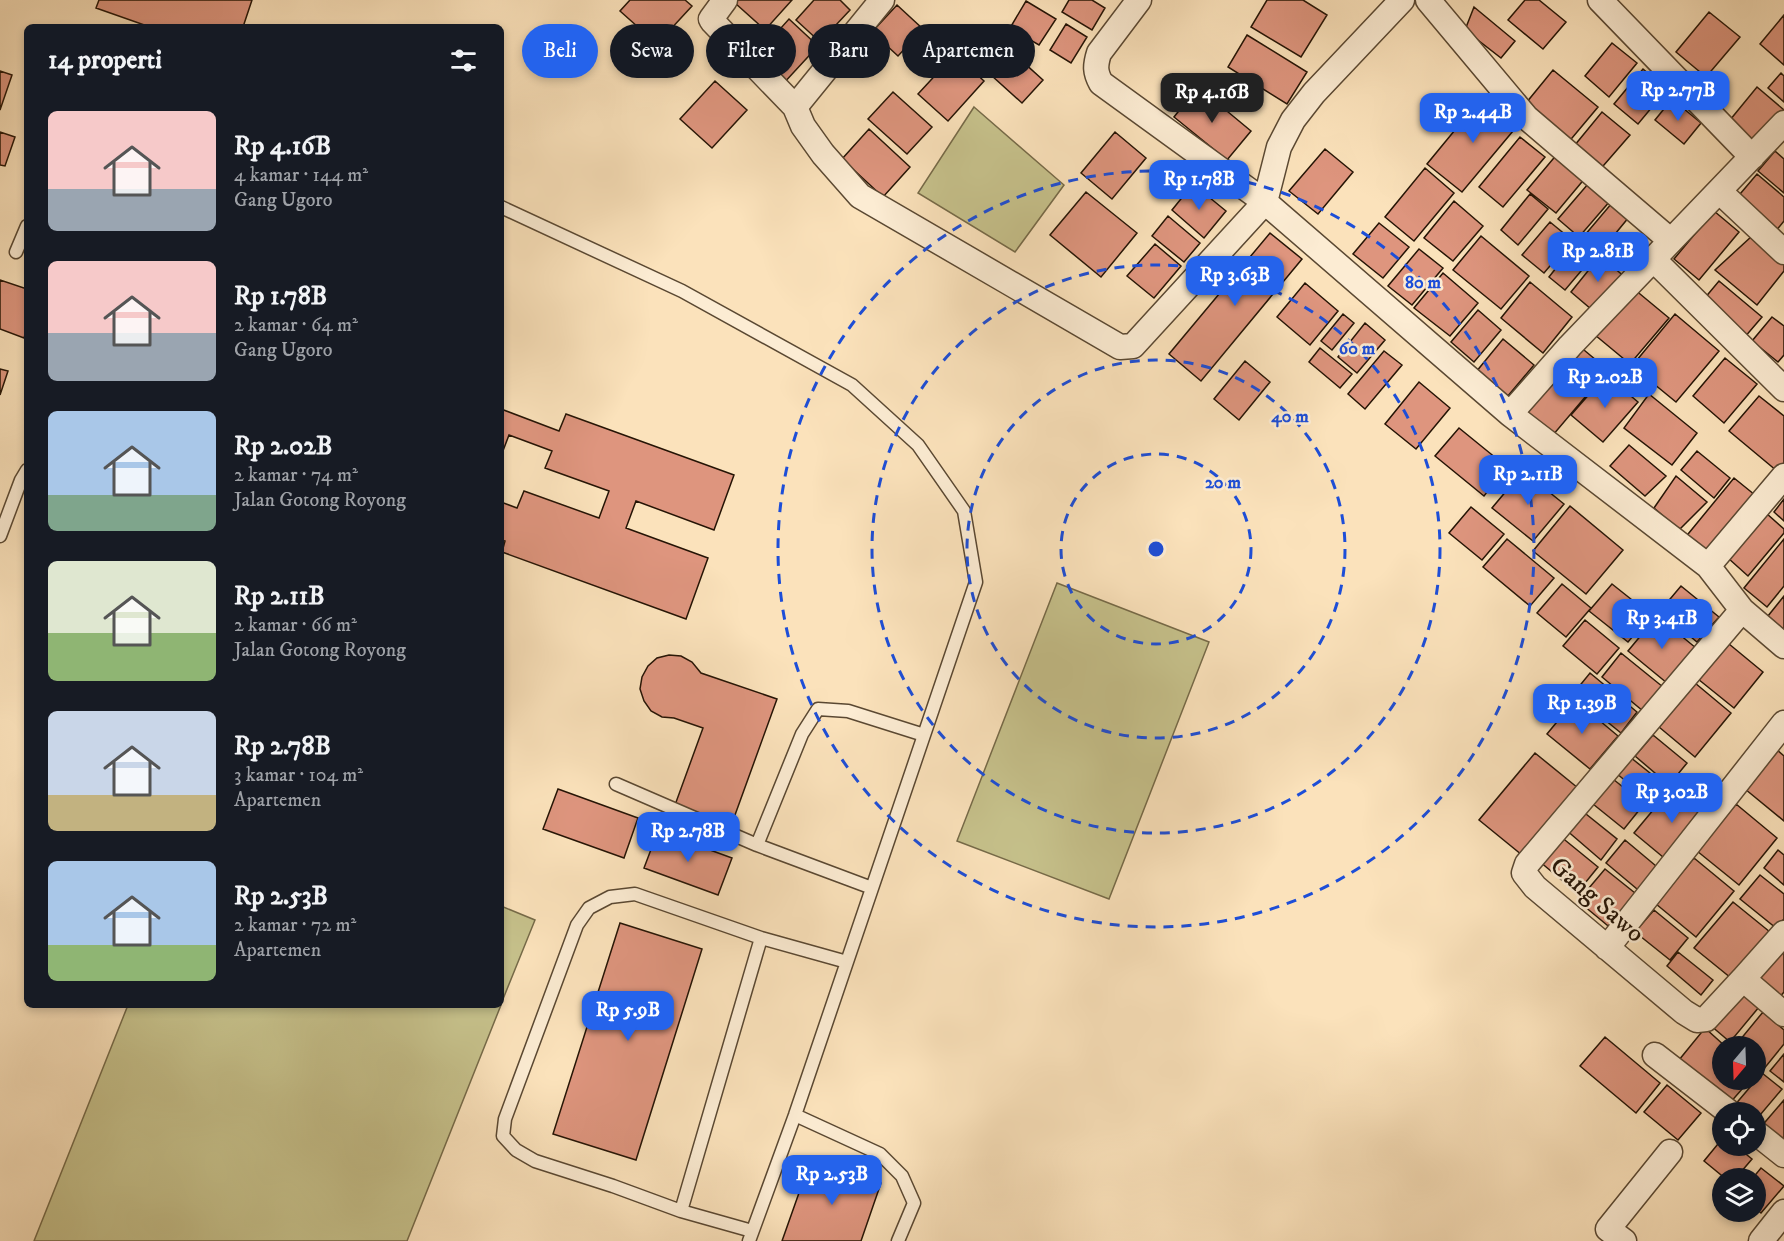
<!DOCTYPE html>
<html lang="id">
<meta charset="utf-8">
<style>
body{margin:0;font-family:"IM FELL DW Pica",serif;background:#20242c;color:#f1f3f6;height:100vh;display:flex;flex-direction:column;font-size:22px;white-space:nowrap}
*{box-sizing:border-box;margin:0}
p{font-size:20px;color:#9ea1a6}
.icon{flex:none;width:33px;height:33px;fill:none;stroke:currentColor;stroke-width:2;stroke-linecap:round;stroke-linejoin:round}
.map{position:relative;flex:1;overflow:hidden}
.panel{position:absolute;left:24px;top:24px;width:480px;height:984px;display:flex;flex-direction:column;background:#171b24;border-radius:9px;box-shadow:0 3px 9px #0003}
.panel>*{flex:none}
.hud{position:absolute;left:522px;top:24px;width:570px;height:54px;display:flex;gap:12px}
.needle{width:39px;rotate:199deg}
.fabs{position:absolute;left:1712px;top:1036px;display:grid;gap:12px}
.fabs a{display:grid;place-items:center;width:54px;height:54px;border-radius:50%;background:#171b24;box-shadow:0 3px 9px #0003;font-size:30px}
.price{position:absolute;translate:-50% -51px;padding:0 14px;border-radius:12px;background:#2563eb;color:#fff;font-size:20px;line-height:39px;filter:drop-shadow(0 2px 3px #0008)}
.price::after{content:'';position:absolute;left:50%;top:36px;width:18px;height:14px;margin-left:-9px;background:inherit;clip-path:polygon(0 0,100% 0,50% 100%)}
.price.current{background:#222;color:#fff}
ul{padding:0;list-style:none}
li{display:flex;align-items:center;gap:18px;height:150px;padding:0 24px}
li span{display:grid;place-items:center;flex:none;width:168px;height:120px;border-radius:9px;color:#555}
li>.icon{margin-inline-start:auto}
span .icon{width:72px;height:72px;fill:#fffc;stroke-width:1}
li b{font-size:26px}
h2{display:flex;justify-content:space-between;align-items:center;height:72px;padding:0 24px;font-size:26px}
.tag{padding:0 21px;border-radius:27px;background:#171b24;box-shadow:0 3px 9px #0003;font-size:21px;line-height:54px}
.tag.current{background:#2563eb;color:#fff}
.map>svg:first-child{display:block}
.green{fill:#c6c18b;stroke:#766a48;stroke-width:1.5}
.building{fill:#de957e;stroke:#251405;stroke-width:1.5}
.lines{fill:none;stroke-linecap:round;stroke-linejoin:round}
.lane-casing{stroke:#5a4832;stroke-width:15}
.street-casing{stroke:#5a4832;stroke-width:27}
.lane{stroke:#fcecd3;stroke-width:12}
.street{stroke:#fcecd3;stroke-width:24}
.ring{fill:none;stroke:#1d4ed8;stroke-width:3;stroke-dasharray:10 8}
.labels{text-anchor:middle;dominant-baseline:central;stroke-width:5;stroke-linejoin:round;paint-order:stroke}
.street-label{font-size:26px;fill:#251405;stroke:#fcecd3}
.centre{fill:#1d4ed8;stroke:#fcecd3;stroke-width:3}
.ring-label{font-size:18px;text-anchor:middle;font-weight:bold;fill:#1d4ed8;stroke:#fcecd3;stroke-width:5;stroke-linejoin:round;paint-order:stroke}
</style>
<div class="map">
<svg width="1784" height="1241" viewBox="0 0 1784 1241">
<rect width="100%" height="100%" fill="#fbe2bb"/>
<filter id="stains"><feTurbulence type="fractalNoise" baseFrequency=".00333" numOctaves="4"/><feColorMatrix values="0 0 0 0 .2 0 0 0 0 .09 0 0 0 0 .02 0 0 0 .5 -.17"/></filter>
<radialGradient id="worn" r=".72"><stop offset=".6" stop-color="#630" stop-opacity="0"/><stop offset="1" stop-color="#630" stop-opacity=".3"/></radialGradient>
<!-- green -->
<path class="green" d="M 974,107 L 1064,185 L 1015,252 L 918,193 Z
M 1057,583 L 1209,642 L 1109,899 L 957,841 Z
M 501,906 L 535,920 L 501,1004 Z
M 128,1005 L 501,1005 L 407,1241 L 34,1241 Z"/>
<!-- building -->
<path class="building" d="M 99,0 L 252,0 L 243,27 L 150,27 L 96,8 Z
M 630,0 L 685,0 L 692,6 L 657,44 L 620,11 Z
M 738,0 L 792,0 L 765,30 L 735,3 Z
M 814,0 L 840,0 L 850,10 L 820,42 L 796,20 Z
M 1069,0 L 1092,0 L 1105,8 L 1092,30 L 1062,12 Z
M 1267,0 L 1303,0 L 1327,15 L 1301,57 L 1251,27 Z
M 1525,0 L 1539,0 L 1566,22 L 1543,49 L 1508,20 Z
M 1026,1 L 1056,19 L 1039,45 L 1010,28 Z
M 897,5 L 923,29 L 898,56 L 872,32 Z
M 1474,7 L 1515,41 L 1501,58 L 1465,30 Z
M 1709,12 L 1740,37 L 1706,77 L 1676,52 Z
M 1784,15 L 1784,65 L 1760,44 Z
M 789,19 L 818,46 L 782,85 L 753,59 Z
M 1066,24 L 1087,37 L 1071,63 L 1050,50 Z
M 1247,35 L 1307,72 L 1287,104 L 1228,67 Z
M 1002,43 L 1043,80 L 1022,103 L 981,66 Z
M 1612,43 L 1637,63 L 1609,97 L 1585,76 Z
M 955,54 L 984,81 L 948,121 L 918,94 Z
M 1643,69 L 1667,89 L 1638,124 L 1614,104 Z
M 1553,70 L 1598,107 L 1567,144 L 1522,108 Z
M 0,71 L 12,75 L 0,110 Z
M 1781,73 L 1784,76 L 1784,102 L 1768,88 Z
M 715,81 L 747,110 L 712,148 L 680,119 Z
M 1198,87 L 1251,131 L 1227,160 L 1174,117 Z
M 1757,87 L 1784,110 L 1757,143 L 1730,120 Z
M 893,92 L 932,127 L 907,154 L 868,119 Z
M 1483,96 L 1518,125 L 1462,192 L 1427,164 Z
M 1672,99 L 1701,123 L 1684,144 L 1655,120 Z
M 1602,112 L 1630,135 L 1597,173 L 1570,151 Z
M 869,129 L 910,167 L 883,197 L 842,159 Z
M 0,132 L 15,137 L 5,166 L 0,165 Z
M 1115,132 L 1146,158 L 1112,199 L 1081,173 Z
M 1520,137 L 1545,157 L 1503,207 L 1479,187 Z
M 1325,149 L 1353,172 L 1318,214 L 1289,191 Z
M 1775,151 L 1784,159 L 1784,193 L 1758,171 Z
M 1558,153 L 1586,177 L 1556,213 L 1527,190 Z
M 1425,168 L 1454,193 L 1414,241 L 1385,217 Z
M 1757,174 L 1784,197 L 1784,221 L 1775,232 L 1735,200 Z
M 1193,184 L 1226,211 L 1204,238 L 1172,210 Z
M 1588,184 L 1610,201 L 1579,237 L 1558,219 Z
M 1086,192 L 1137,233 L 1101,277 L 1050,235 Z
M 1530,194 L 1548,209 L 1518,245 L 1501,230 Z
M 1454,201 L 1483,226 L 1453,261 L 1424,238 Z
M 1612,203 L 1629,217 L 1597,256 L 1579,242 Z
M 1714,211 L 1739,232 L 1699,280 L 1674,259 Z
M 1168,216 L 1200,243 L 1184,262 L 1152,236 Z
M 1550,222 L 1572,240 L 1544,273 L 1522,255 Z
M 1379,223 L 1409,247 L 1383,278 L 1353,254 Z
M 1270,233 L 1302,259 L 1201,381 L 1169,354 Z
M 1481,236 L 1529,276 L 1501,309 L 1453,270 Z
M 1752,236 L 1784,264 L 1784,271 L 1757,305 L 1715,270 Z
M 1155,244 L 1181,266 L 1154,298 L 1127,276 Z
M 1575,244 L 1592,258 L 1565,290 L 1549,277 Z
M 1419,249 L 1443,268 L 1412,305 L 1388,286 Z
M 1600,256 L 1626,278 L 1591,309 L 1571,292 Z
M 1443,273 L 1478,303 L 1450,336 L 1414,308 Z
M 0,280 L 27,289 L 27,328 L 24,338 L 0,329 Z
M 1719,281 L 1762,317 L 1744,338 L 1704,299 Z
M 1530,282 L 1572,317 L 1543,353 L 1501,318 Z
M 1305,283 L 1338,311 L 1310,345 L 1277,317 Z
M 1634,289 L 1669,318 L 1630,364 L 1595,335 Z
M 1478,310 L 1501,330 L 1474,362 L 1451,342 Z
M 1343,314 L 1354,323 L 1332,350 L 1321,341 Z
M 1675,314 L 1719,351 L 1676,402 L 1632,366 Z
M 1772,317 L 1784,326 L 1784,355 L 1778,362 L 1752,341 Z
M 1365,323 L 1385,340 L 1357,373 L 1338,357 Z
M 1503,339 L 1534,365 L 1507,397 L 1476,372 Z
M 1578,345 L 1608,370 L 1553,435 L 1523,409 Z
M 1320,348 L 1352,374 L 1340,388 L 1309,362 Z
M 1384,351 L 1402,365 L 1365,409 L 1348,394 Z
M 1725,358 L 1757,384 L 1724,423 L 1693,396 Z
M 1245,361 L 1270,382 L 1239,420 L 1214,399 Z
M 0,369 L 8,371 L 0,395 Z
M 1606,375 L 1638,402 L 1603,442 L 1571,415 Z
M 1419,382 L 1450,408 L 1416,449 L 1385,424 Z
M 1649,394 L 1697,433 L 1672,465 L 1624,428 Z
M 1759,396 L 1784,416 L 1784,463 L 1777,471 L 1729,431 Z
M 501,409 L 559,431 L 566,414 L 734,475 L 714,530 L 636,501 L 626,528 L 708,558 L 686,619 L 502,552 L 505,541 L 501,540 L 501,502 L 517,508 L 524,491 L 599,518 L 609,491 L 545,468 L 552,451 L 509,435 L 501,456 Z
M 1459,428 L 1507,467 L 1484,496 L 1435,456 Z
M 1629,445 L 1666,476 L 1645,496 L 1610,466 Z
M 1697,451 L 1730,478 L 1714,498 L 1681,470 Z
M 1523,471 L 1564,504 L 1533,541 L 1492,508 Z
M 1676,476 L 1707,502 L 1679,530 L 1654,508 Z
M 1734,478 L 1755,495 L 1705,556 L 1684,539 Z
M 1784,499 L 1784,521 L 1774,512 Z
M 1570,506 L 1623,550 L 1586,594 L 1533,551 Z
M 1471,507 L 1504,534 L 1482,560 L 1449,533 Z
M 1766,513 L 1784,529 L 1784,533 L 1748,576 L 1728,558 Z
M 1507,539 L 1554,578 L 1530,606 L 1483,567 Z
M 1784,539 L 1784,586 L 1767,607 L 1744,588 Z
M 1562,584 L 1591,608 L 1566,637 L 1537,613 Z
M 1612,584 L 1651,615 L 1628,642 L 1589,611 Z
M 1681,586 L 1719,617 L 1697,642 L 1660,611 Z
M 1784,596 L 1784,630 L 1768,616 Z
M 1657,616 L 1696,648 L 1667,683 L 1628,651 Z
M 1585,620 L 1619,648 L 1597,674 L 1563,646 Z
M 1723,639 L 1763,672 L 1734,708 L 1693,675 Z
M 1621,653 L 1663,687 L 1643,711 L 1602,677 Z
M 669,655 L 681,656 L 692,662 L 701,673 L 777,699 L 731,826 L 675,805 L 703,728 L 674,718 L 662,717 L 651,711 L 644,701 L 640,689 L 642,677 L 648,666 L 657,658 Z
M 1590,673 L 1637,712 L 1621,733 L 1573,694 Z
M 1695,683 L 1731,713 L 1695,757 L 1659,727 Z
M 1575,700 L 1618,736 L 1590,769 L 1547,734 Z
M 1653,735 L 1687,763 L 1669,785 L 1635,756 Z
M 1777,750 L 1784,756 L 1784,821 L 1745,789 Z
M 1535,753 L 1578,788 L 1522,855 L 1479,820 Z
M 1630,757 L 1665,785 L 1651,802 L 1616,773 Z
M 1608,775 L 1644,804 L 1624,829 L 1588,800 Z
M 1674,785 L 1709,814 L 1669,862 L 1634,833 Z
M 558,789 L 638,818 L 624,858 L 543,829 Z
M 1736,804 L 1777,838 L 1739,885 L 1697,851 Z
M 1581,810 L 1617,839 L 1601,860 L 1565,829 Z
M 658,831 L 732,858 L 718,895 L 644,868 Z
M 1560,836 L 1598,867 L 1577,893 L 1539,861 Z
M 1625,840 L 1662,871 L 1643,894 L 1606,863 Z
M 1778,850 L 1784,855 L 1784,885 L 1764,868 Z
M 1694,858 L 1734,891 L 1696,937 L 1656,904 Z
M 1605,869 L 1640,897 L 1613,930 L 1578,901 Z
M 1760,875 L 1784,894 L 1784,919 L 1776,928 L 1740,899 Z
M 1733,902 L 1770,932 L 1731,978 L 1694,948 Z
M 1654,910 L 1688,938 L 1670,960 L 1635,932 Z
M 620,923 L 702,949 L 636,1160 L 553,1134 Z
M 1784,945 L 1784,992 L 1778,999 L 1756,978 Z
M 1678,952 L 1713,980 L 1701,995 L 1667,966 Z
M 1739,991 L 1759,1007 L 1730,1042 L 1710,1025 Z
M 1763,1012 L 1784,1030 L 1784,1044 L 1763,1070 L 1755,1063 L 1755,1047 L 1735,1046 Z
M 1705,1028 L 1726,1047 L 1722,1047 L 1722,1080 L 1750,1080 L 1729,1104 L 1679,1060 Z
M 1605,1037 L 1660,1083 L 1636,1113 L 1580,1066 Z
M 1784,1054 L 1784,1082 L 1770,1071 Z
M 1762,1073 L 1782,1089 L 1755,1121 L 1755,1113 L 1742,1113 L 1734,1106 Z
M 1667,1085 L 1701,1113 L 1678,1140 L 1644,1112 Z
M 1784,1100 L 1784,1148 L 1760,1128 Z
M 1722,1139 L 1722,1146 L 1736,1146 L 1752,1159 L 1735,1179 L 1726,1179 L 1704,1161 Z
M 811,1159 L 881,1183 L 861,1241 L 782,1241 Z
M 1761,1168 L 1784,1186 L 1761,1213 L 1755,1208 L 1755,1179 L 1752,1179 Z"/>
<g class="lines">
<!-- lane casing -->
<g class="lane-casing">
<path id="lane" d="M 501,207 L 682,291 L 852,385 L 918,445 L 964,511 L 976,582 L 795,1115 L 749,1241
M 16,252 L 27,226
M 0,536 L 21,480 L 27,470
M 616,784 L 757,845 L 872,888
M 757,845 L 802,734 L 818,709 L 848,711 L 924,735
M 761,938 L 681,1211 L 613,1186 L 535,1161 L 516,1150 L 503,1136 L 505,1119 L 577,925 L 589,908 L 610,897 L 635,894 L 761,938 L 847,962
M 795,1115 L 880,1154 L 902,1176 L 914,1203 L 898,1241
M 681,1211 L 752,1231"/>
</g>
<!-- street casing -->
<g class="street-casing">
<path id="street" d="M 725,0 L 711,19 L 713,22 L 795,107 L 803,126 L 823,154 L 860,196 L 1120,347 L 1133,346 L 1265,202 L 1279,147 L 1293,120 L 1314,93 L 1402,0
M 1139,0 L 1099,53 C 1095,66 1095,72 1101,83 L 1265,202 L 1510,414 L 1708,566 L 1742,610 L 1784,646
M 1428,0 L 1526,117 L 1670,240
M 1600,0 L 1752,157
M 795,107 L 882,0
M 1719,191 L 1784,252
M 1653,259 L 1784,389
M 1510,414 L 1570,346 L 1784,123
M 1708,566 L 1784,476
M 1742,610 L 1527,864 L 1524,873 L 1535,887 L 1684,1012 L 1697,1020 L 1706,1019 L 1743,979 L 1784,1014
M 1607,948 L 1784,723
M 1743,979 L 1784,933
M 1655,1055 L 1730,1113
M 1755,1132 L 1784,1155
M 1624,1241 L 1608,1229 L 1670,1152
M 1761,1241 L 1784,1212"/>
</g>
<!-- lane -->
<use href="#lane" class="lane"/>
<!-- street -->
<use href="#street" class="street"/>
</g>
<!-- distance rings -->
<g class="ring">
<circle cx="1156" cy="549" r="95"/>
<circle cx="1156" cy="549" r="189"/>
<circle cx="1156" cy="549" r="284"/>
<circle cx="1156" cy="549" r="378"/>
</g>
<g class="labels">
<!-- street labels -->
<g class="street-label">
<text transform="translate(1597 900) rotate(41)">Gang Sawo</text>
</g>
</g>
<circle cx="1156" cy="549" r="9" class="centre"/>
<g class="ring-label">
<text x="1423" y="288">80 m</text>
<text x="1357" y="354">60 m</text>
<text x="1290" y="422">40 m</text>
<text x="1223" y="488">20 m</text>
</g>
<rect width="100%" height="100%" filter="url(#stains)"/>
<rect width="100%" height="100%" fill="url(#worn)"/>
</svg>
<div class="fabs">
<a><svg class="needle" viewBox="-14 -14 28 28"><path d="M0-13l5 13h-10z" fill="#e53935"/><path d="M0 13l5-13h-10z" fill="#9ea1a6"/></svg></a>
<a><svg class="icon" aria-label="locate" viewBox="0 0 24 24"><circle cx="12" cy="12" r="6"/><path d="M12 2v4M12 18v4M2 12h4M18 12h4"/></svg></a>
<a><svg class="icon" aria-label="layers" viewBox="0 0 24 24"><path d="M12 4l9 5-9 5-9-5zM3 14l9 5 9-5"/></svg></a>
</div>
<b class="price" style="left:1678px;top:122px">Rp 2.77B</b>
<b class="price current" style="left:1212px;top:124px">Rp 4.16B</b>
<b class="price" style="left:1473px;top:144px">Rp 2.44B</b>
<b class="price" style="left:1199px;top:211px">Rp 1.78B</b>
<b class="price" style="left:1598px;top:283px">Rp 2.81B</b>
<b class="price" style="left:1235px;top:307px">Rp 3.63B</b>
<b class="price" style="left:1605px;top:409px">Rp 2.02B</b>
<b class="price" style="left:1528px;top:506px">Rp 2.11B</b>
<b class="price" style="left:1662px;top:650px">Rp 3.41B</b>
<b class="price" style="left:1582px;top:735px">Rp 1.39B</b>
<b class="price" style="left:1672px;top:824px">Rp 3.02B</b>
<b class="price" style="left:688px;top:863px">Rp 2.78B</b>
<b class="price" style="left:628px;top:1042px">Rp 5.9B</b>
<b class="price" style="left:832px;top:1206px">Rp 2.53B</b>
<div class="hud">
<a class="tag current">Beli</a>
<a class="tag">Sewa</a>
<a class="tag">Filter</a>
<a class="tag">Baru</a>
<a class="tag">Apartemen</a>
</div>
<section class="panel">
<h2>14 properti<svg class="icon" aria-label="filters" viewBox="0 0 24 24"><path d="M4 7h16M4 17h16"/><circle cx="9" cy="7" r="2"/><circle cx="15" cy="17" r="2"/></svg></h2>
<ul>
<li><span style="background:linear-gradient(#f6c9c9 65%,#9aa5b1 0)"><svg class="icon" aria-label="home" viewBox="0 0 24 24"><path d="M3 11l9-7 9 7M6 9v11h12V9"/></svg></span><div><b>Rp 4.16B</b><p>4 kamar · 144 m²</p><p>Gang Ugoro</p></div></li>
<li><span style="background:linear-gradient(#f6c9c9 60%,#9aa5b1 0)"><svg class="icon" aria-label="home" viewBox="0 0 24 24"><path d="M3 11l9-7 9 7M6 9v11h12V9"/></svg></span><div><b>Rp 1.78B</b><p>2 kamar · 64 m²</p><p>Gang Ugoro</p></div></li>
<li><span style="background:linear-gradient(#a9c7e8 70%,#7fa58c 0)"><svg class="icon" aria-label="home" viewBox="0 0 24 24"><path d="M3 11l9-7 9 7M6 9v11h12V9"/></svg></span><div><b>Rp 2.02B</b><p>2 kamar · 74 m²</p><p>Jalan Gotong Royong</p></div></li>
<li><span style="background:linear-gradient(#dfe7d0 60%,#8fb573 0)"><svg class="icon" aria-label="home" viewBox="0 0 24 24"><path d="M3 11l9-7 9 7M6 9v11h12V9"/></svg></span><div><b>Rp 2.11B</b><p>2 kamar · 66 m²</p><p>Jalan Gotong Royong</p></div></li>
<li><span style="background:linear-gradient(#c9d6e8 70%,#c2b280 0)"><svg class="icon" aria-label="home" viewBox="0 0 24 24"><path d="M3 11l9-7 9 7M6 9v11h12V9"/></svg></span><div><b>Rp 2.78B</b><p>3 kamar · 104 m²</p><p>Apartemen</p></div></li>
<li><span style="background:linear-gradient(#a9c7e8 70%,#8fb573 0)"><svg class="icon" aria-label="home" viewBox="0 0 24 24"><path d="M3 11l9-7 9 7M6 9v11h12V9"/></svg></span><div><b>Rp 2.53B</b><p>2 kamar · 72 m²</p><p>Apartemen</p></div></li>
</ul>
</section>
</div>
